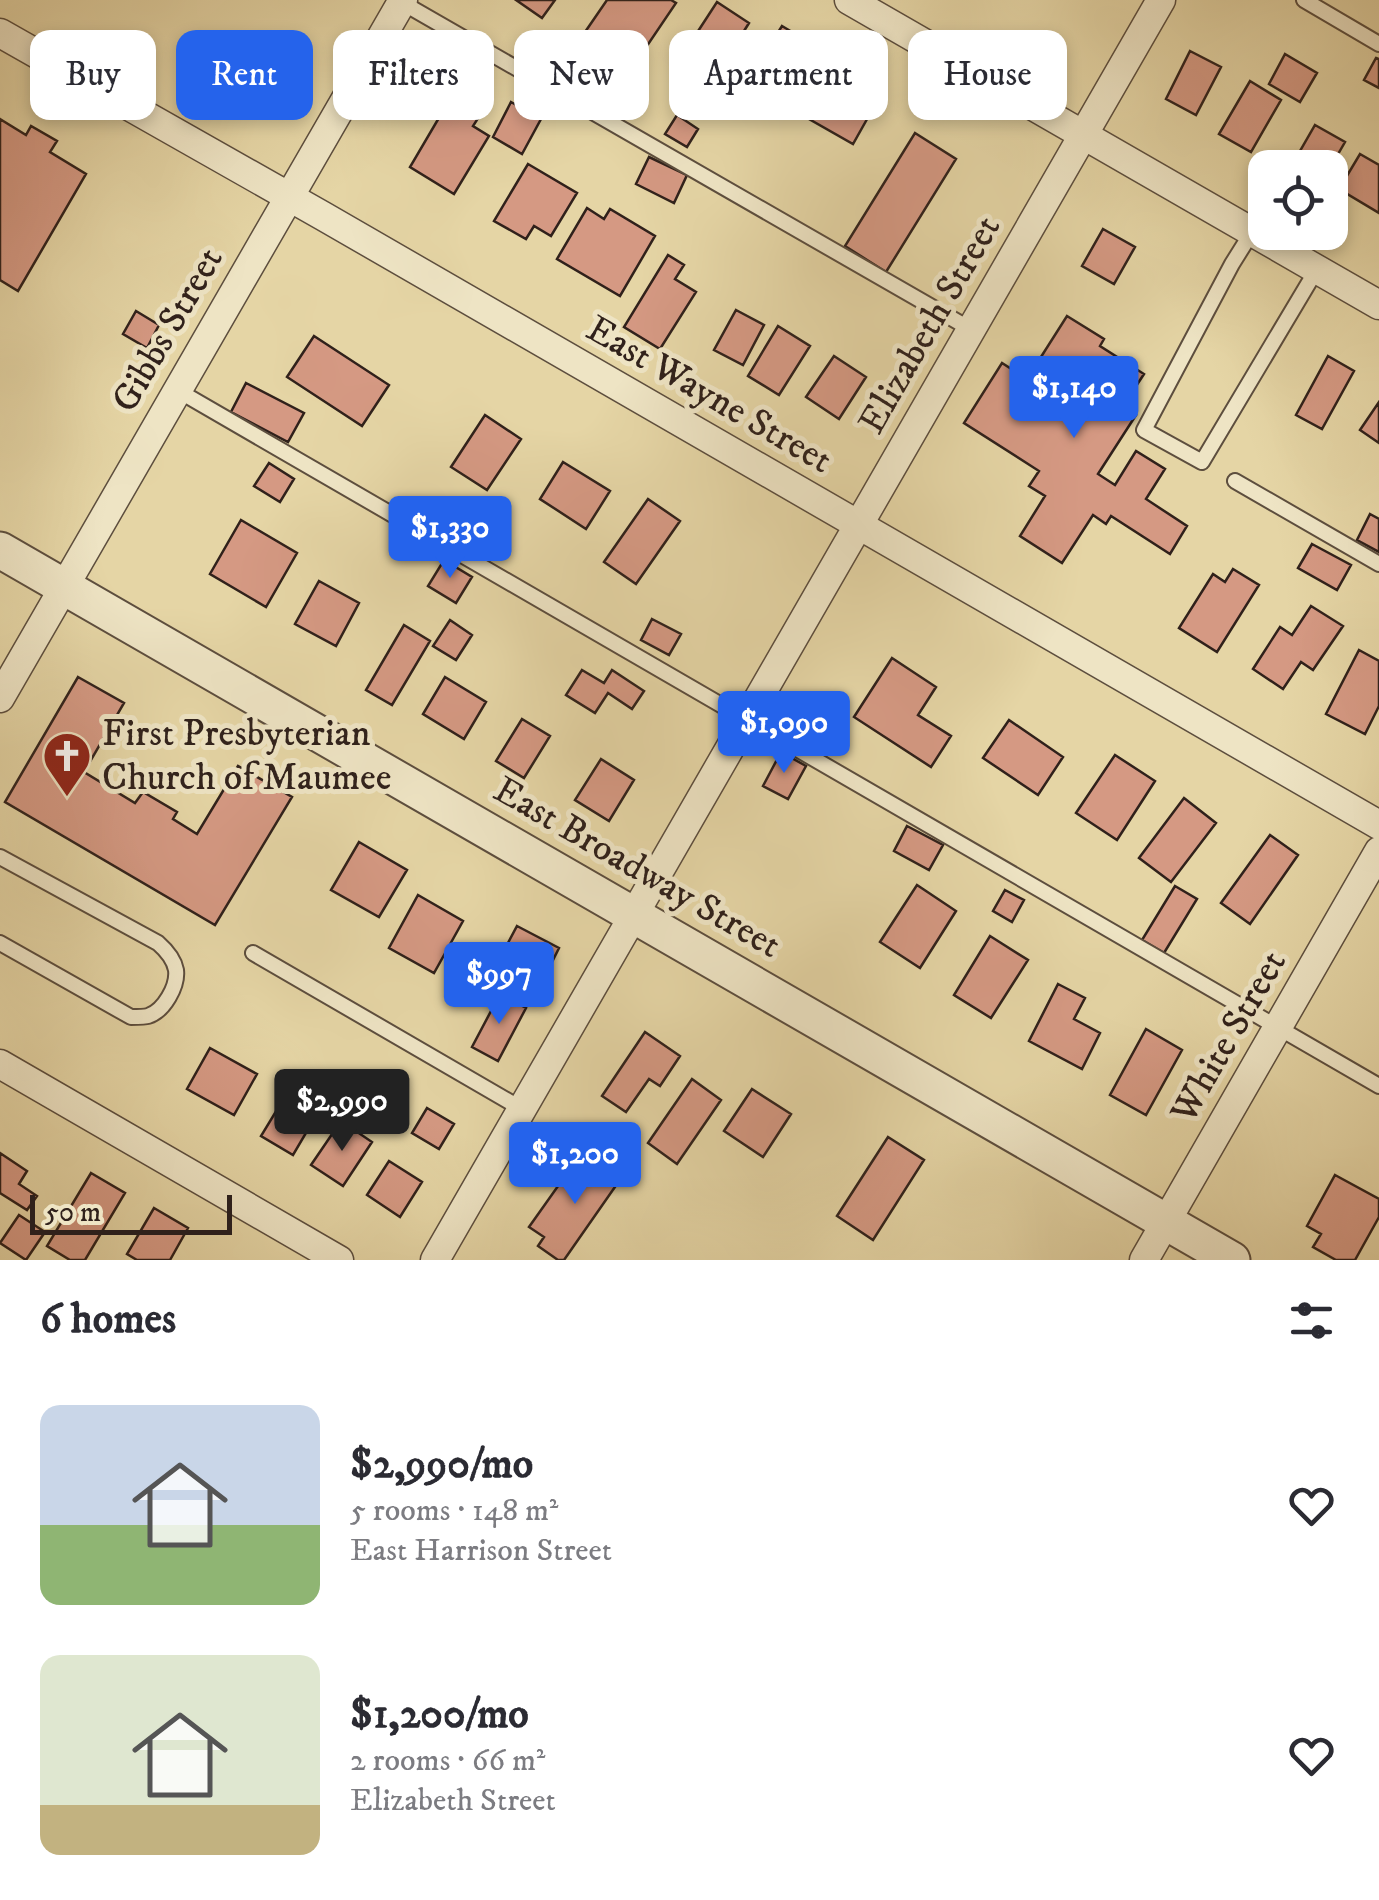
<!DOCTYPE html>
<meta charset="utf-8">
<style>
body{margin:0;font-family:"IM FELL DW Pica",serif;background:#f7f7f7;color:#2b2b33;height:100vh;display:flex;flex-direction:column;font-size:38px;white-space:nowrap}
*{box-sizing:border-box;margin:0}
p{font-size:32px;color:#7c7c81}
.icon{flex:none;width:55px;height:55px;fill:none;stroke:currentColor;stroke-width:2;stroke-linecap:round;stroke-linejoin:round}
.map{position:relative;height:1260px;overflow:hidden}
.drawer{display:flex;flex-direction:column;background:#fff;flex:1}
.drawer>*{flex:none}
.banner{position:absolute;left:30px;top:30px;width:1320px;height:90px;display:flex;gap:20px}
.fabs{position:absolute;left:1248px;top:150px;display:grid;gap:20px}
.fabs a{display:grid;place-items:center;width:100px;height:100px;border-radius:20px;background:#fff;box-shadow:0 5px 15px #0003;font-size:50px}
.scale{position:absolute;left:30px;bottom:25px;width:202px;box-sizing:border-box;padding-left:10px;border:5px solid #30211b;border-top:0;font-size:28px;line-height:35px;white-space:nowrap;color:#30211b;-webkit-text-stroke:8px #eee4c4;paint-order:stroke}
.price{position:absolute;translate:-50% -85px;padding:0 22px;border-radius:10px;background:#2563eb;color:#fff;font-size:32px;line-height:65px;filter:drop-shadow(0 2px 5px #0008)}
.price::after{content:'';position:absolute;left:50%;top:60px;width:30px;height:22px;margin-left:-15px;background:inherit;clip-path:polygon(0 0,100% 0,50% 100%)}
.price.current{background:#222;color:#fff}
ul{padding:0;list-style:none}
li{display:flex;align-items:center;gap:30px;height:250px;padding:0 40px}
li span{display:grid;place-items:center;flex:none;width:280px;height:200px;border-radius:20px;color:#555}
li>.icon{margin-inline-start:auto}
span .icon{width:120px;height:120px;fill:#fffc;stroke-width:1}
li b{font-size:42px}
h2{display:flex;justify-content:space-between;align-items:center;height:120px;padding:0 40px;font-size:42px}
.tag{padding:0 35px;border-radius:20px;background:#fff;box-shadow:0 5px 15px #0003;font-size:35px;line-height:90px}
.tag.current{background:#2563eb;color:#fff}
.map>svg:first-child{display:block}
.building{fill:#d59983;stroke:#30211b;stroke-width:2.5}
.lines{fill:none;stroke-linecap:round;stroke-linejoin:round}
.service-casing{stroke:#5d4e3e;stroke-width:18}
.minor-casing{stroke:#5d4e3e;stroke-width:31}
.tertiary-casing{stroke:#5d4e3e;stroke-width:39}
.service{stroke:#eee4c4;stroke-width:14}
.minor{stroke:#eee4c4;stroke-width:28}
.tertiary{stroke:#eee4c4;stroke-width:35}
.labels{text-anchor:middle;dominant-baseline:central;stroke-width:10;stroke-linejoin:round;paint-order:stroke}
.street-label{font-size:38px;fill:#30211b;stroke:#eee4c4}
.poi-label{font-size:38px;fill:#30211b;stroke:#eee4c4;text-anchor:start}
</style>
<div class="map">
<svg width="1379" height="1260" viewBox="0 0 1379 1260">
<rect width="100%" height="100%" fill="#e5d5a5"/>
<filter id="stains"><feTurbulence type="fractalNoise" baseFrequency=".002" numOctaves="4"/><feColorMatrix values="0 0 0 0 .2 0 0 0 0 .09 0 0 0 0 .02 0 0 0 .5 -.17"/></filter>
<radialGradient id="worn" r=".72"><stop offset=".6" stop-color="#630" stop-opacity="0"/><stop offset="1" stop-color="#630" stop-opacity=".3"/></radialGradient>
<!-- building -->
<path class="building" d="M 516,0 L 555,0 L 542,18 Z
M 607,0 L 671,0 L 676,3 L 632,68 L 583,35 Z
M 717,2 L 749,23 L 739,39 L 748,45 L 719,89 L 678,62 Z
M 782,26 L 812,44 L 808,51 L 825,61 L 795,109 L 748,80 Z
M 1190,51 L 1221,67 L 1196,115 L 1166,99 Z
M 1285,54 L 1317,73 L 1300,102 L 1269,84 Z
M 1376,58 L 1379,59 L 1379,88 L 1364,80 Z
M 828,68 L 866,89 L 857,104 L 871,112 L 853,144 L 802,115 Z
M 1250,81 L 1281,100 L 1251,152 L 1219,134 Z
M 457,97 L 482,112 L 473,126 L 489,136 L 454,194 L 410,167 L 440,116 L 444,118 Z
M 511,102 L 541,119 L 522,154 L 493,137 Z
M 677,115 L 698,129 L 687,147 L 665,134 Z
M 0,119 L 26,135 L 31,126 L 57,141 L 50,152 L 86,174 L 18,291 L 0,280 Z
M 1315,125 L 1345,142 L 1330,168 L 1296,168 L 1292,165 Z
M 915,133 L 956,159 L 886,272 L 845,246 Z
M 1360,154 L 1379,165 L 1379,213 L 1339,189 Z
M 649,157 L 687,175 L 674,203 L 636,184 Z
M 528,164 L 577,193 L 551,236 L 534,226 L 526,239 L 494,221 Z
M 587,208 L 604,219 L 610,209 L 655,236 L 620,296 L 557,259 Z
M 1103,229 L 1135,247 L 1114,284 L 1082,266 Z
M 668,255 L 684,265 L 675,279 L 696,292 L 660,349 L 624,327 Z
M 736,310 L 764,325 L 743,365 L 714,350 Z
M 136,311 L 159,325 L 147,348 L 123,334 Z
M 1067,316 L 1104,339 L 1100,346 L 1144,374 L 1123,406 L 1136,415 L 1098,474 L 1115,485 L 1136,451 L 1165,469 L 1146,499 L 1187,526 L 1170,554 L 1111,516 L 1106,524 L 1093,515 L 1062,563 L 1020,536 L 1045,496 L 1029,486 L 1039,471 L 964,423 L 1002,363 L 1027,379 Z
M 778,326 L 810,346 L 779,395 L 748,376 Z
M 314,336 L 389,385 L 362,426 L 287,377 Z
M 834,356 L 866,377 L 839,419 L 806,397 Z
M 1328,356 L 1354,371 L 1322,429 L 1296,415 Z
M 246,383 L 304,413 L 288,442 L 231,412 Z
M 1379,402 L 1379,443 L 1360,430 Z
M 485,415 L 521,439 L 487,490 L 451,467 Z
M 563,462 L 610,491 L 586,529 L 540,499 Z
M 269,463 L 294,479 L 280,502 L 254,486 Z
M 648,499 L 680,521 L 636,584 L 604,562 Z
M 1370,514 L 1379,519 L 1379,552 L 1357,540 Z
M 241,520 L 297,553 L 266,607 L 210,574 Z
M 463,520 L 481,529 L 485,523 L 497,528 L 483,556 L 453,540 Z
M 1312,544 L 1351,565 L 1337,590 L 1298,568 Z
M 444,560 L 472,577 L 456,603 L 428,586 Z
M 1233,569 L 1259,585 L 1217,652 L 1179,628 L 1213,574 L 1225,582 Z
M 319,581 L 359,603 L 336,646 L 295,624 Z
M 1311,606 L 1343,626 L 1313,670 L 1301,662 L 1283,689 L 1253,669 L 1280,627 L 1292,635 Z
M 652,619 L 681,634 L 669,655 L 641,640 Z
M 450,620 L 472,635 L 456,660 L 433,646 Z
M 404,625 L 430,641 L 392,705 L 366,690 Z
M 1359,650 L 1379,661 L 1379,706 L 1365,734 L 1326,714 Z
M 892,658 L 936,687 L 918,715 L 951,736 L 931,767 L 854,717 Z
M 582,670 L 604,683 L 612,670 L 644,691 L 632,709 L 608,693 L 595,713 L 566,695 Z
M 78,677 L 124,703 L 84,772 L 135,803 L 143,792 L 177,812 L 173,819 L 197,834 L 238,766 L 292,797 L 215,925 L 5,802 Z
M 445,677 L 486,702 L 464,739 L 423,714 Z
M 522,719 L 550,736 L 524,778 L 496,761 Z
M 1009,720 L 1063,757 L 1038,795 L 983,758 Z
M 781,752 L 806,766 L 788,799 L 763,786 Z
M 1115,755 L 1155,781 L 1117,840 L 1076,813 Z
M 601,759 L 634,780 L 609,821 L 575,800 Z
M 1184,798 L 1216,823 L 1171,882 L 1139,858 Z
M 907,826 L 943,845 L 929,870 L 894,851 Z
M 1270,835 L 1298,855 L 1250,924 L 1221,903 Z
M 359,842 L 407,870 L 379,917 L 331,890 Z
M 917,885 L 956,911 L 920,968 L 880,942 Z
M 1175,886 L 1197,899 L 1164,953 L 1142,940 Z
M 1005,890 L 1024,900 L 1012,922 L 993,911 Z
M 418,895 L 463,921 L 434,973 L 389,948 Z
M 517,926 L 559,948 L 543,980 L 500,958 Z
M 990,936 L 1028,960 L 991,1018 L 954,995 Z
M 1058,984 L 1085,998 L 1074,1019 L 1100,1033 L 1082,1069 L 1029,1041 Z
M 500,994 L 526,1008 L 498,1061 L 472,1047 Z
M 1146,1029 L 1182,1050 L 1146,1115 L 1110,1095 Z
M 645,1032 L 680,1056 L 660,1086 L 649,1079 L 626,1112 L 602,1096 Z
M 210,1048 L 257,1074 L 234,1115 L 187,1089 Z
M 692,1079 L 721,1100 L 677,1164 L 648,1143 Z
M 383,1082 L 405,1093 L 392,1119 L 370,1107 Z
M 292,1085 L 323,1104 L 293,1155 L 261,1136 Z
M 752,1089 L 791,1114 L 763,1157 L 724,1131 Z
M 427,1108 L 454,1124 L 439,1149 L 412,1133 Z
M 341,1121 L 372,1142 L 343,1186 L 311,1165 Z
M 888,1137 L 924,1160 L 873,1240 L 837,1216 Z
M 0,1153 L 27,1171 L 19,1184 L 37,1196 L 27,1210 L 0,1193 Z
M 595,1153 L 624,1174 L 564,1260 L 558,1260 L 538,1246 L 544,1237 L 529,1227 L 563,1179 L 572,1186 Z
M 389,1161 L 422,1182 L 400,1217 L 367,1195 Z
M 91,1173 L 125,1193 L 85,1260 L 70,1260 L 47,1246 Z
M 1335,1175 L 1379,1199 L 1379,1217 L 1355,1260 L 1336,1260 L 1313,1247 L 1321,1234 L 1307,1226 Z
M 154,1208 L 188,1228 L 170,1260 L 137,1260 L 127,1254 Z
M 19,1215 L 45,1232 L 26,1260 L 0,1243 Z"/>
<g class="lines">
<!-- service casing -->
<g class="service-casing">
<path id="service" d="M 1304,0 L 1379,44
M 401,2 L 972,330
M 1252,232 L 1232,264 L 1144,430 L 1202,462 L 1317,269
M 177,390 L 1379,1086
M 1235,481 L 1379,564
M 0,857 L 158,943 C 166,950 174,959 176,970 C 178,986 164,1011 148,1016 C 145,1017 134,1017 131,1017 L 0,943
M 253,953 L 522,1109"/>
</g>
<!-- minor casing -->
<g class="minor-casing">
<path id="minor" d="M 849,0 L 1379,305
M 0,33 L 323,216 L 1379,825
M 0,698 L 403,0
M 0,1064 L 339,1260
M 435,1260 L 1161,0
M 1144,1260 L 1379,851"/>
</g>
<!-- tertiary casing -->
<g class="tertiary-casing">
<path id="tertiary" d="M 0,550 L 1232,1260"/>
</g>
<!-- service -->
<use href="#service" class="service"/>
<!-- minor -->
<use href="#minor" class="minor"/>
<!-- tertiary -->
<use href="#tertiary" class="tertiary"/>
</g>
<!-- icons -->
<defs>
<g id="church-pin" transform="scale(2.5)"><path d="M0 17L-7.5 6A9.5 9.5 0 1 1 7.5 6Z" fill="#8f2418" stroke="#eee4c4"/><path d="M-1.2-6h2.4v3.5h3.3v2.4h-3.3V6h-2.4V-.1h-3.3v-2.4h3.3Z" fill="#fff"/></g>
</defs>
<g fill-rule="evenodd">
<use href="#church-pin" x="67" y="756"/>
</g>
<g class="labels">
<!-- street labels -->
<g class="street-label">
<text transform="translate(930 325) rotate(-60)">Elizabeth Street</text>
<text transform="translate(168 330) rotate(-60)">Gibbs Street</text>
<text transform="translate(709 395) rotate(30)">East Wayne Street</text>
<text transform="translate(637 868) rotate(30)">East Broadway Street</text>
<text transform="translate(1229 1037) rotate(-60)">White Street</text>
</g>
<!-- poi labels -->
<g class="poi-label">
<text x="102" y="734">First Presbyterian<tspan x="102" dy="44">Church of Maumee</tspan></text>
</g>
</g>
<rect width="100%" height="100%" filter="url(#stains)"/>
<rect width="100%" height="100%" fill="url(#worn)"/>
</svg>
<div class="fabs">
<a><svg class="icon" aria-label="locate" viewBox="0 0 24 24"><circle cx="12" cy="12" r="6"/><path d="M12 2v4M12 18v4M2 12h4M18 12h4"/></svg></a>
</div>
<div class="scale">50 m</div>
<b class="price" style="left:1074px;top:441px">$1,140</b>
<b class="price" style="left:450px;top:581px">$1,330</b>
<b class="price" style="left:784px;top:776px">$1,090</b>
<b class="price" style="left:499px;top:1027px">$997</b>
<b class="price current" style="left:342px;top:1154px">$2,990</b>
<b class="price" style="left:575px;top:1207px">$1,200</b>
<div class="banner">
<a class="tag">Buy</a>
<a class="tag current">Rent</a>
<a class="tag">Filters</a>
<a class="tag">New</a>
<a class="tag">Apartment</a>
<a class="tag">House</a>
</div>
</div>
<section class="drawer">
<h2>6 homes<svg class="icon" aria-label="filters" viewBox="0 0 24 24"><path d="M4 7h16M4 17h16"/><circle cx="9" cy="7" r="2"/><circle cx="15" cy="17" r="2"/></svg></h2>
<ul>
<li><span style="background:linear-gradient(#c9d6e8 60%,#8fb573 0)"><svg class="icon" aria-label="home" viewBox="0 0 24 24"><path d="M3 11l9-7 9 7M6 9v11h12V9"/></svg></span><div><b>$2,990/mo</b><p>5 rooms · 148 m²</p><p>East Harrison Street</p></div><svg class="icon" aria-label="heart" viewBox="0 0 24 24"><path d="M12 20l-8-8c-3-5 5-10 8-4 3-6 11-1 8 4z"/></svg></li>
<li><span style="background:linear-gradient(#dfe7d0 75%,#c2b280 0)"><svg class="icon" aria-label="home" viewBox="0 0 24 24"><path d="M3 11l9-7 9 7M6 9v11h12V9"/></svg></span><div><b>$1,200/mo</b><p>2 rooms · 66 m²</p><p>Elizabeth Street</p></div><svg class="icon" aria-label="heart" viewBox="0 0 24 24"><path d="M12 20l-8-8c-3-5 5-10 8-4 3-6 11-1 8 4z"/></svg></li>
</ul>
</section>
